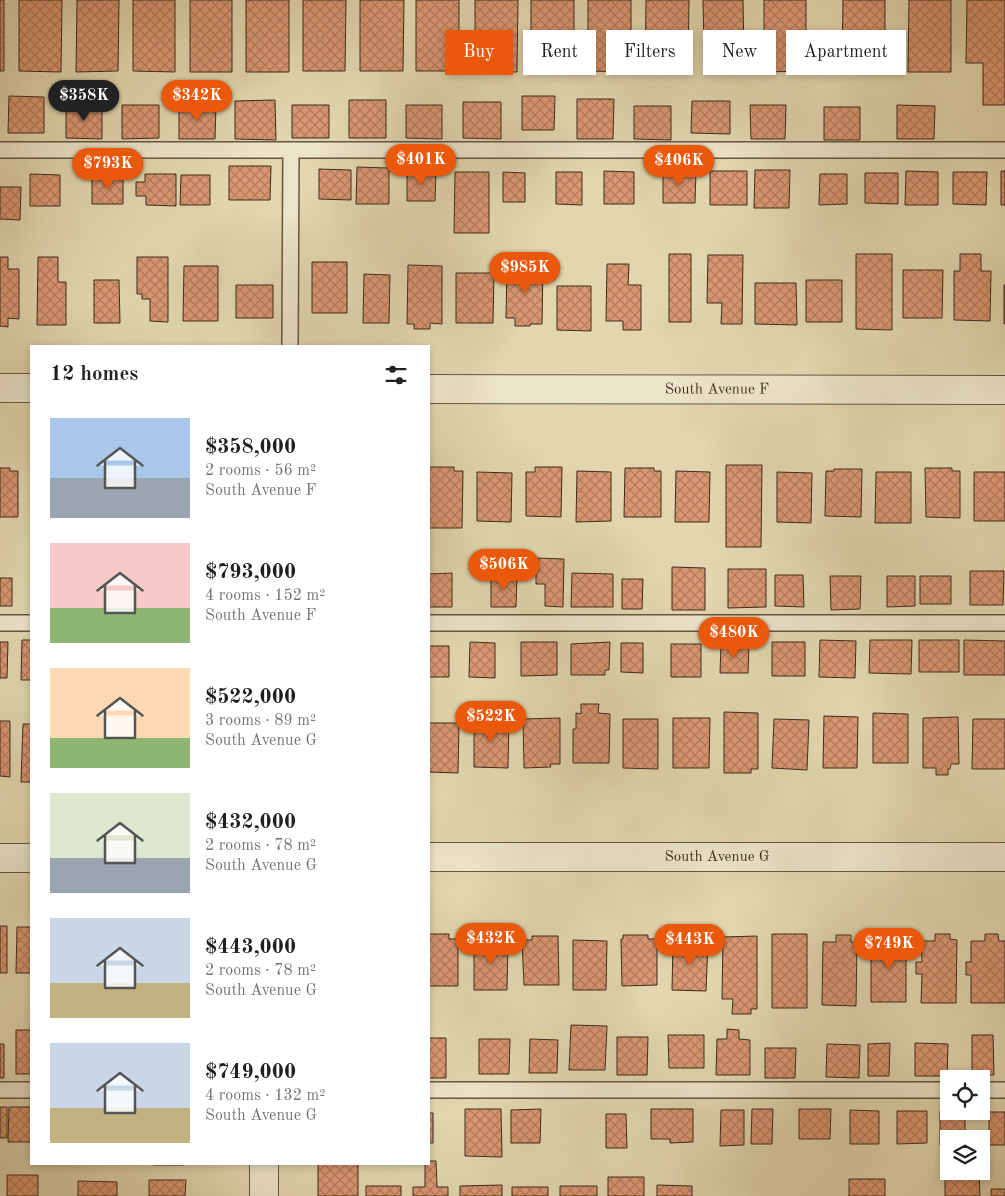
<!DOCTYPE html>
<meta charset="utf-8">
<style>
body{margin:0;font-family:"Old Standard TT",serif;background:#f2f2f2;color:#202124;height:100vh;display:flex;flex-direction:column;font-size:19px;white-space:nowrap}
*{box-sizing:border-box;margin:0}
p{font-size:16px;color:#757577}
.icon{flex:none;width:28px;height:28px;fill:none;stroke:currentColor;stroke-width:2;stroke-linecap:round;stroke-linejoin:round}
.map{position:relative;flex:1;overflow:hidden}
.panel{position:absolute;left:30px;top:345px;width:400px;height:820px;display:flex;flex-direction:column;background:#fff;border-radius:0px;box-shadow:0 2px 8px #0003}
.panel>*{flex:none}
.guide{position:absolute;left:445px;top:30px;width:475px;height:45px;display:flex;gap:10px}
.tools{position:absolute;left:940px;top:1070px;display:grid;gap:10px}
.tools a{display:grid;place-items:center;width:50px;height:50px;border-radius:0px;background:#fff;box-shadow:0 2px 8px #0003;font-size:25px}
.price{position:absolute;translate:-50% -42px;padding:0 11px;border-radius:18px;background:#ea580c;color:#fff;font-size:16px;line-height:32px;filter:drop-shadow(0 1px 2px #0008)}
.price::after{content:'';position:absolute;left:50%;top:30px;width:15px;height:11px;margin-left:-8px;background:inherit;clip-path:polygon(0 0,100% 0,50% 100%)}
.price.current{background:#222;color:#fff}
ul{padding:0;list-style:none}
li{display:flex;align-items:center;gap:15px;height:125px;padding:0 20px}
li span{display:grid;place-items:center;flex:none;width:140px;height:100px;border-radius:0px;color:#555}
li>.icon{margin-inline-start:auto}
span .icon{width:60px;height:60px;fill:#fffc;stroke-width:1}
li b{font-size:21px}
h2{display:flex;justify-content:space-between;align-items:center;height:60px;padding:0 20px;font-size:21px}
.chip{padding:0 18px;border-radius:0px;background:#fff;box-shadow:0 2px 8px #0003;font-size:18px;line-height:45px}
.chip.current{background:#ea580c;color:#fff}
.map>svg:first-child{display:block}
.building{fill:url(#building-cross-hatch);stroke:#3c2c1d}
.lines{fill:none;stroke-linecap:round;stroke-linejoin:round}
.lane-casing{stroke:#665641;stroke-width:18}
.street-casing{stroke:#665641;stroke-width:30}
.lane{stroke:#ece4ca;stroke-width:15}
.street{stroke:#ece4ca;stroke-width:28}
.labels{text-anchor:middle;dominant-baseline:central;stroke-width:5;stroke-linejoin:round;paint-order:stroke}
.street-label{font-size:15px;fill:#3c2c1d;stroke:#ece4ca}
</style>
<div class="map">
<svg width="1005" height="1196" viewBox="0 0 1005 1196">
<defs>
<pattern id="building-cross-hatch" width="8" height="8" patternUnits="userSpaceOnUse" patternTransform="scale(1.25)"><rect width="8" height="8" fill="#db9772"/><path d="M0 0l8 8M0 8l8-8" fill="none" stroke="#b37b5d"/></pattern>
</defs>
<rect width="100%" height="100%" fill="#e2d6ae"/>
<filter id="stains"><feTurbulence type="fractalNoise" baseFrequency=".004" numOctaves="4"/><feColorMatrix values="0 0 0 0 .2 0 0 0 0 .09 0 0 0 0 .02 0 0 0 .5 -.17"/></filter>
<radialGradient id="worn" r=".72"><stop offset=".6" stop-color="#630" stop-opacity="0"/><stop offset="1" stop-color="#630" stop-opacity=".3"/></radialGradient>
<!-- building -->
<path class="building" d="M 0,0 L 4,0 L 4,71 L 0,71 Z
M 19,0 L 62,0 L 61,72 L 19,71 Z
M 77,0 L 119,0 L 118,71 L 76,72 Z
M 133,0 L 175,0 L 175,72 L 133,71 Z
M 190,0 L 232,0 L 232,72 L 190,72 Z
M 246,0 L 289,0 L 289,72 L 246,72 Z
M 303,0 L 346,0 L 345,71 L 303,71 Z
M 360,0 L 404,0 L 403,71 L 360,71 Z
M 416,0 L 459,0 L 459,71 L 416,71 Z
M 475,0 L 518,0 L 517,72 L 475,72 Z
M 531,0 L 574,0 L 574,72 L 531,72 Z
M 588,0 L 631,0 L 631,72 L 588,71 Z
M 646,0 L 689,0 L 688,72 L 645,72 Z
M 703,0 L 743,0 L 744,52 L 704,52 Z
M 764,0 L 806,0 L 806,71 L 764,72 Z
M 843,0 L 885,0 L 885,73 L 842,72 Z
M 909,0 L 951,0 L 951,72 L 908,72 Z
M 967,0 L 1005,0 L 1005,105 L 983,105 L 983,63 L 966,63 Z
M 9,96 L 44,97 L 44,133 L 8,133 Z
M 522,96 L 555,96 L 554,130 L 522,130 Z
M 577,99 L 614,99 L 613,139 L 577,139 Z
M 275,100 L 276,140 L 235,139 L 235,101 Z
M 349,100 L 386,100 L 386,138 L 349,138 Z
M 692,101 L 730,101 L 730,134 L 691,133 Z
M 463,102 L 501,102 L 501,139 L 463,138 Z
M 122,105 L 159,105 L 159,138 L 122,139 Z
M 179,105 L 216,105 L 215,139 L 179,139 Z
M 292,105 L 329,105 L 329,138 L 292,138 Z
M 406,105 L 442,105 L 442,139 L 406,138 Z
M 750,105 L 786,105 L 785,139 L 751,139 Z
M 897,105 L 935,106 L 934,139 L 897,139 Z
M 66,106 L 102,106 L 102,139 L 66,138 Z
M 634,106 L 671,106 L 671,140 L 634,139 Z
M 824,107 L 860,107 L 860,140 L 824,140 Z
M 229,166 L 271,166 L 270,200 L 229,200 Z
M 357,167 L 389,168 L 389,204 L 356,204 Z
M 319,169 L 351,170 L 351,200 L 319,199 Z
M 755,170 L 790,170 L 789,208 L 754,208 Z
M 436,171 L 435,201 L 407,201 L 407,172 Z
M 604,171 L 634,172 L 634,204 L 604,204 Z
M 663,171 L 696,171 L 695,203 L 663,203 Z
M 710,171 L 747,171 L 747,205 L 710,205 Z
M 906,171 L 938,172 L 938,205 L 905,205 Z
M 1001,171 L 1005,171 L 1005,205 L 1001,205 Z
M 455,172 L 489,172 L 489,233 L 454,233 Z
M 503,172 L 525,173 L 525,202 L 503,202 Z
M 556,172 L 582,172 L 582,205 L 556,204 Z
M 953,172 L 987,172 L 986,205 L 953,204 Z
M 865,173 L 898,173 L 898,204 L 865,203 Z
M 30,174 L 60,175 L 60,206 L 30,206 Z
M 145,174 L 176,174 L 176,206 L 146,205 L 146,196 L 136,196 L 136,182 L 145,182 Z
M 820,174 L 847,174 L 847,204 L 819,205 Z
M 92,175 L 123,175 L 123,204 L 92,204 Z
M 181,175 L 210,175 L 210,205 L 180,205 Z
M 0,187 L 21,187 L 20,220 L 0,219 Z
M 669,254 L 691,254 L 691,322 L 669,322 Z
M 856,254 L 892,254 L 892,330 L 856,329 Z
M 960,254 L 981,254 L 981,271 L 991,271 L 990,321 L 954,320 L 954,271 L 960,271 Z
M 708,255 L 743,255 L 742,324 L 721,324 L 722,303 L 707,303 Z
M 0,257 L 8,257 L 8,269 L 19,269 L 19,319 L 8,318 L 8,327 L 0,326 Z
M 38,257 L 58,257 L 58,282 L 66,282 L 66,325 L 37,325 Z
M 137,257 L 168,257 L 168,322 L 150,321 L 150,299 L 142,299 L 142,294 L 137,294 Z
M 312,262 L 347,262 L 347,313 L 312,313 Z
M 607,264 L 629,264 L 628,285 L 641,285 L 641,330 L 623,330 L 623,321 L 606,321 Z
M 408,265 L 442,266 L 442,324 L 430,323 L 430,329 L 414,329 L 414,324 L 407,324 Z
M 507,265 L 543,265 L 542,324 L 530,324 L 530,326 L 515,326 L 515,318 L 506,318 Z
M 184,266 L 218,266 L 218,321 L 183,321 Z
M 903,270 L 943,270 L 942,318 L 903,318 Z
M 456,273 L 494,273 L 493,323 L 456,323 Z
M 364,274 L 390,275 L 389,323 L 363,323 Z
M 94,280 L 119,280 L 120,323 L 94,323 Z
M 806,280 L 842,280 L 842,322 L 806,322 Z
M 755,283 L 796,283 L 797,325 L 755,324 Z
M 236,285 L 273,285 L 273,318 L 236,318 Z
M 1004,285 L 1005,285 L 1005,324 L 1004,324 Z
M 557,286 L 591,286 L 591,331 L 557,330 Z
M 726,465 L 762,465 L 761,547 L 726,547 Z
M 429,467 L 454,467 L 454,471 L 463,471 L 462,528 L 429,528 Z
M 535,467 L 562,467 L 561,517 L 526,516 L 526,472 L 535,472 Z
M 0,468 L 10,468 L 10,471 L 18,471 L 18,517 L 0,517 Z
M 625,468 L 654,468 L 654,471 L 661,471 L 661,517 L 624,517 Z
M 925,468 L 952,468 L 952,471 L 960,471 L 960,518 L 926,517 Z
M 834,469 L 862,469 L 861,517 L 825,516 L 826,471 L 834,471 Z
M 577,471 L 611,472 L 611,521 L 576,522 Z
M 676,471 L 710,472 L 709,522 L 675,522 Z
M 477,472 L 512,473 L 511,522 L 477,521 Z
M 777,472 L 812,473 L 811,523 L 777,522 Z
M 876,472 L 911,472 L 911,523 L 875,523 Z
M 974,472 L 1005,472 L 1005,521 L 974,521 Z
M 536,558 L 564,559 L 563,607 L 545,606 L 545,584 L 536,584 Z
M 672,567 L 705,568 L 705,610 L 672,610 Z
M 728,569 L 766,569 L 766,607 L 728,608 Z
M 970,571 L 1004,571 L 1003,605 L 970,605 Z
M 452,573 L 452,607 L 429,607 L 429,574 Z
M 572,573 L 613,574 L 613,607 L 571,607 Z
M 491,575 L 517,576 L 516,607 L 491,607 Z
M 775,575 L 803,575 L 804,607 L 775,606 Z
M 830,576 L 861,576 L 860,609 L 831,610 Z
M 887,576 L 915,576 L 915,606 L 887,607 Z
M 920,576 L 951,576 L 951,604 L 920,604 Z
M 0,578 L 12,578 L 12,606 L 0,606 Z
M 622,579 L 643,579 L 642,609 L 622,609 Z
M 22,640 L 31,640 L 31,680 L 21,680 Z
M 820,640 L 856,641 L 855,678 L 819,677 Z
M 870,640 L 912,640 L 911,674 L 869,673 Z
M 919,640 L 959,640 L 959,672 L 919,672 Z
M 964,640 L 1005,641 L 1005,675 L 964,675 Z
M 0,642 L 8,642 L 7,678 L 0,678 Z
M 470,642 L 495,643 L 495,678 L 469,677 Z
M 521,642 L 557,642 L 557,675 L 521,676 Z
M 610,642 L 609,670 L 605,670 L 605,675 L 571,675 L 571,644 Z
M 772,642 L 805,642 L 805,676 L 772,676 Z
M 621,643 L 643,643 L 643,673 L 621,672 Z
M 671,644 L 701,644 L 701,677 L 671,677 Z
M 721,644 L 749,644 L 748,673 L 720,673 Z
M 429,646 L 449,646 L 449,677 L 429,677 Z
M 581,704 L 599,704 L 598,713 L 610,714 L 609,763 L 573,763 L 573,729 L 576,729 L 576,713 L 581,714 Z
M 724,712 L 758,713 L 758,769 L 751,769 L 751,773 L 724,773 Z
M 873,713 L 908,714 L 908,763 L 873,763 Z
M 824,716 L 858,717 L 857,768 L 823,768 Z
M 958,717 L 959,764 L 951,764 L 950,769 L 948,769 L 948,775 L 936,775 L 936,768 L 923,768 L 923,718 Z
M 474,718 L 509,719 L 508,768 L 474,767 Z
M 560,718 L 560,764 L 550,764 L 551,767 L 524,768 L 523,719 Z
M 673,718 L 710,718 L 709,768 L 673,768 Z
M 623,719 L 658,719 L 658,769 L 623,768 Z
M 774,719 L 809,720 L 807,770 L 772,768 Z
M 973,719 L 1005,719 L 1005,769 L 972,769 Z
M 0,721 L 10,721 L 10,777 L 0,776 Z
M 429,723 L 459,723 L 458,773 L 429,772 Z
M 23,724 L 31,724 L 31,782 L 21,782 Z
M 0,926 L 7,926 L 7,973 L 0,973 Z
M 17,927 L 31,927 L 31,973 L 16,973 Z
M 885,933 L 899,934 L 899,941 L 906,941 L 906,1002 L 871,1002 L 871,940 L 885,940 Z
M 429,934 L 449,934 L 449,939 L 458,939 L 458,986 L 429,986 Z
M 772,934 L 807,934 L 807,1008 L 772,1008 Z
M 935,934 L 950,934 L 950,939 L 957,940 L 956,1003 L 921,1003 L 922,974 L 916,974 L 916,962 L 922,962 L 921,941 L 935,941 Z
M 985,934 L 998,934 L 999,941 L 1005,941 L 1005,1003 L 971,1003 L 971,975 L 966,975 L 966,962 L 971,962 L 971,941 L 985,941 Z
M 623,935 L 648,935 L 648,939 L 657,939 L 657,985 L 622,986 L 621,939 L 623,939 Z
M 836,935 L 851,935 L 851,942 L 857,943 L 856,1006 L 822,1005 L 823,942 L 836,942 Z
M 532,936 L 558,936 L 559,985 L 524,985 L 522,940 L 532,940 Z
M 757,936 L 757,1009 L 751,1009 L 751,1014 L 732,1014 L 733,999 L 722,999 L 723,937 Z
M 573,940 L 607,941 L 606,990 L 573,990 Z
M 474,941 L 508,941 L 507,990 L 474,990 Z
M 673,941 L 708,941 L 706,991 L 672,990 Z
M 571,1025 L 607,1026 L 605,1070 L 569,1070 Z
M 727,1029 L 739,1030 L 739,1039 L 750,1040 L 750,1075 L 716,1075 L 717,1039 L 727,1039 Z
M 16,1030 L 31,1030 L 31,1074 L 16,1074 Z
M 668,1035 L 704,1035 L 704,1068 L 669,1068 Z
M 972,1035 L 993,1035 L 994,1075 L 972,1075 Z
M 617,1037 L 648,1037 L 647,1075 L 617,1075 Z
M 429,1038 L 446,1038 L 446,1078 L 429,1078 Z
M 479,1039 L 510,1039 L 509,1074 L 479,1074 Z
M 530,1039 L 558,1040 L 557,1073 L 529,1073 Z
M 890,1043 L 889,1076 L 868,1076 L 868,1044 Z
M 915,1043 L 948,1044 L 947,1076 L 915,1076 Z
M 0,1044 L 4,1044 L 4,1078 L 0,1078 Z
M 827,1044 L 860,1045 L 859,1078 L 826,1077 Z
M 765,1048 L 796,1048 L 795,1078 L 765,1078 Z
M 0,1107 L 7,1107 L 7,1138 L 0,1138 Z
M 9,1107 L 31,1107 L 31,1142 L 8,1142 Z
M 465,1109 L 501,1109 L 502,1157 L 465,1156 Z
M 541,1109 L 540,1143 L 511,1143 L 511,1110 Z
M 651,1109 L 693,1109 L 693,1142 L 670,1143 L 670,1139 L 651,1139 Z
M 752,1109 L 773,1109 L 772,1144 L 751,1144 Z
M 799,1109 L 831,1109 L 830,1139 L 799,1139 Z
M 721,1110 L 744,1110 L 744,1145 L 720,1146 Z
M 850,1110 L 879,1111 L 879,1144 L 850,1144 Z
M 897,1111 L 927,1111 L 927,1143 L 897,1144 Z
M 940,1111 L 965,1111 L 965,1139 L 949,1139 L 949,1145 L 940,1145 Z
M 989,1112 L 1005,1112 L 1005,1145 L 989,1145 Z
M 429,1113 L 433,1113 L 433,1143 L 429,1143 Z
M 606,1114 L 626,1114 L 627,1148 L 606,1148 Z
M 429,1161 L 436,1161 L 437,1187 L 448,1187 L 448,1196 L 413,1196 L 413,1187 L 425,1187 L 425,1164 L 429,1164 Z
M 153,1164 L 184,1164 L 184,1165 L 153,1165 Z
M 318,1164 L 358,1164 L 358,1196 L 318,1196 Z
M 7,1175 L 38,1175 L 38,1196 L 7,1196 Z
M 979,1175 L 980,1196 L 945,1196 L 945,1176 Z
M 608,1177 L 644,1177 L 644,1196 L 608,1196 Z
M 849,1179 L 885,1179 L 885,1196 L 849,1196 Z
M 149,1180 L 186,1180 L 185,1196 L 149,1196 Z
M 78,1181 L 117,1182 L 117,1196 L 78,1196 Z
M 502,1185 L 502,1196 L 460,1196 L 460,1186 Z
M 657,1185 L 692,1186 L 692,1196 L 657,1196 Z
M 366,1186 L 401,1186 L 401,1196 L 366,1196 Z
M 560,1186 L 597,1186 L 597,1196 L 560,1196 Z
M 512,1187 L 548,1187 L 548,1196 L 512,1196 Z
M 991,1189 L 1005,1189 L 1005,1196 L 991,1196 Z"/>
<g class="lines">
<!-- lane casing -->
<g class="lane-casing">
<path id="lane" d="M 0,150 L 1005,150
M 290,346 L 291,150
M 0,623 L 31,623
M 429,623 L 1005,623
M 0,1090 L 31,1090
M 429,1090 L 949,1090
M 981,1090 L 1005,1090"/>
</g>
<!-- street casing -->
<g class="street-casing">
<g id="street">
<path d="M 0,388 L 31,388"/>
<path id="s1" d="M 429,389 L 1005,390"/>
<path id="s2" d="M 429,857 L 1005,857"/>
<path d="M 0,858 L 31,858"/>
<path d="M 264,1196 L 264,1164"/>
</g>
</g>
<!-- lane -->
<use href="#lane" class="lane"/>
<!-- street -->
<use href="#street" class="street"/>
</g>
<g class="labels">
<!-- street labels -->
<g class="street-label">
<text stroke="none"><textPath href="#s1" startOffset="288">South Avenue F</textPath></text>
<text stroke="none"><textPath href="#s2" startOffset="288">South Avenue G</textPath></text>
</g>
</g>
<rect width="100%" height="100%" filter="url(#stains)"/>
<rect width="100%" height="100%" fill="url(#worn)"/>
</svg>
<div class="tools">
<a><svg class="icon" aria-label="locate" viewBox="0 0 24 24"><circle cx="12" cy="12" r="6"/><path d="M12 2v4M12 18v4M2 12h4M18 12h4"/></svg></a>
<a><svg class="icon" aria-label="layers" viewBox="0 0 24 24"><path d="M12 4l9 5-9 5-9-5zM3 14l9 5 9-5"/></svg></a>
</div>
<b class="price current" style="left:84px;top:122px">$358K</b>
<b class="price" style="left:197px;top:122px">$342K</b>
<b class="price" style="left:421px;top:186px">$401K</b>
<b class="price" style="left:679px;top:187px">$406K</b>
<b class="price" style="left:108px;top:190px">$793K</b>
<b class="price" style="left:525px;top:294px">$985K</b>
<b class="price" style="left:504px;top:591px">$506K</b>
<b class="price" style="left:734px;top:659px">$480K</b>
<b class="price" style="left:491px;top:743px">$522K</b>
<b class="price" style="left:491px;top:965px">$432K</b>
<b class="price" style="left:690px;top:966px">$443K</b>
<b class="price" style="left:889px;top:970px">$749K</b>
<div class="guide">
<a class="chip current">Buy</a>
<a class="chip">Rent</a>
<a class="chip">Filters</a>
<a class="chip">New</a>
<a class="chip">Apartment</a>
</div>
<section class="panel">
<h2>12 homes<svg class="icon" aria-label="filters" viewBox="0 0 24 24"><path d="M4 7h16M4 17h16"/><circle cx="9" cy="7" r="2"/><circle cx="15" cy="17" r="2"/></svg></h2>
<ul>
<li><span style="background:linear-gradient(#a9c7e8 60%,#9aa5b1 0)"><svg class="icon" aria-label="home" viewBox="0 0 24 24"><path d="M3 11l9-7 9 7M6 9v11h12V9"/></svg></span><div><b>$358,000</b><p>2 rooms · 56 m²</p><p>South Avenue F</p></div></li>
<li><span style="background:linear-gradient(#f6c9c9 65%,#8fb573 0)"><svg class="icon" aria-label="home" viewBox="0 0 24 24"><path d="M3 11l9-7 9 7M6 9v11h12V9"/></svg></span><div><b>$793,000</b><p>4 rooms · 152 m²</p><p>South Avenue F</p></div></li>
<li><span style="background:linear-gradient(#ffd9b3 70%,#8fb573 0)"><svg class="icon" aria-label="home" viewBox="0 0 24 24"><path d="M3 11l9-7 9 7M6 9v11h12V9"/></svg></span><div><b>$522,000</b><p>3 rooms · 89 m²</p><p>South Avenue G</p></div></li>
<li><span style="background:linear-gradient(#dfe7d0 65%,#9aa5b1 0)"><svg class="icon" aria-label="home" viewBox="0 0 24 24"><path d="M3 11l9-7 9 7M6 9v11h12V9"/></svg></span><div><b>$432,000</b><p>2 rooms · 78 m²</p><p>South Avenue G</p></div></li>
<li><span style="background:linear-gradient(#c9d6e8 65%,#c2b280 0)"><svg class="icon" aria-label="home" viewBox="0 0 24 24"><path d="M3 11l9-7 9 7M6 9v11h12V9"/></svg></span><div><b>$443,000</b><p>2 rooms · 78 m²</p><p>South Avenue G</p></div></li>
<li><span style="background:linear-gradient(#c9d6e8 65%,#c2b280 0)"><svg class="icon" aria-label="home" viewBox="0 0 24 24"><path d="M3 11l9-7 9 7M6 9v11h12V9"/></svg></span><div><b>$749,000</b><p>4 rooms · 132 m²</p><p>South Avenue G</p></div></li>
</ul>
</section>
</div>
